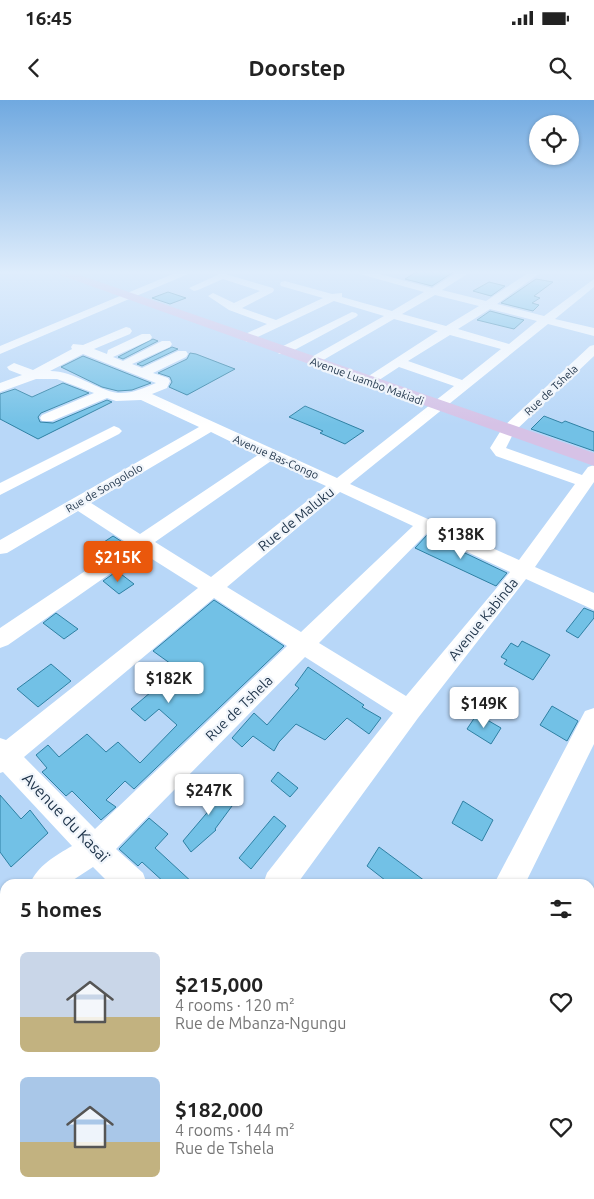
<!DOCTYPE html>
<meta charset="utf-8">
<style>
body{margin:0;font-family:Ubuntu,sans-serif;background:#f2f2f2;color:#222;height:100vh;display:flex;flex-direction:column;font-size:19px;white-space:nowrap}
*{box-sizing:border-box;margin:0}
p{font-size:16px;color:#767676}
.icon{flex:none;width:28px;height:28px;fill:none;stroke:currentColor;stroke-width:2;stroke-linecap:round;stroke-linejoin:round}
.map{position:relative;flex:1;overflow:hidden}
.drawer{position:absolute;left:0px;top:779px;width:595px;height:321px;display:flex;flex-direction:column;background:#fff;border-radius:15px 15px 0 0;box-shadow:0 1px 4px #0004}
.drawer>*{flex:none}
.buttons{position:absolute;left:529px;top:15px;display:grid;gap:10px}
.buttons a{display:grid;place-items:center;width:50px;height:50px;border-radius:50%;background:#fff;box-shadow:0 1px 4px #0004;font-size:25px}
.price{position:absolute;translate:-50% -42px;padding:0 11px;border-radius:5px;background:#fff;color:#222;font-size:16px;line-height:32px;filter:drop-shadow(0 1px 2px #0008)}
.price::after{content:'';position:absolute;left:50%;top:30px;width:15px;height:11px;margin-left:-8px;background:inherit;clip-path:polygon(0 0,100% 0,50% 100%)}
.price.active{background:#ea580c;color:#fff}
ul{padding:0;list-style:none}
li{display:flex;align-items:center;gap:15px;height:125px;padding:0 20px}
li span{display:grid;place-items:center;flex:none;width:140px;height:100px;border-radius:8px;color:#555}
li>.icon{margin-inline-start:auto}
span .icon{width:60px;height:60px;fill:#fffc;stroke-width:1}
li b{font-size:21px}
h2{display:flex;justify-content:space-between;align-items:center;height:60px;padding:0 20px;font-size:21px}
.status{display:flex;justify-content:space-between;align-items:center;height:35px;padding:0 25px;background:#fff;direction:ltr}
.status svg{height:14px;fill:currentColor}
header{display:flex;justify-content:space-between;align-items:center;height:65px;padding:0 20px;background:#fff;font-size:22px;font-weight:700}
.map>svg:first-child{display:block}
.building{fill:#72c1e6;stroke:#2e80a3}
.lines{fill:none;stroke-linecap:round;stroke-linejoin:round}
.minor{fill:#fff;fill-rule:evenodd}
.major{fill:#d6c2e6;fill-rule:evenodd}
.labels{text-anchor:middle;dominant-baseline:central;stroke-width:4.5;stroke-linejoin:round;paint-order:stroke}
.far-street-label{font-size:11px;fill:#1e3349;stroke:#f0f5fb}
.street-label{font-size:14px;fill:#1e3349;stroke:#f0f5fb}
.near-street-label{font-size:16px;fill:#1e3349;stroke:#f0f5fb}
</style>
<div class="status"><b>16:45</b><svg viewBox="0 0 49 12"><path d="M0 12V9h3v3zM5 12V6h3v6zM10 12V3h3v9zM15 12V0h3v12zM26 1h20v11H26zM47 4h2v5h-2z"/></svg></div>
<header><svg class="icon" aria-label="back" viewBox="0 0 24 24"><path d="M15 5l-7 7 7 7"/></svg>Doorstep<svg class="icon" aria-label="search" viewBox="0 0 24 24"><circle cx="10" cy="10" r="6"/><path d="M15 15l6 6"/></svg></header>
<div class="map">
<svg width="594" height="1099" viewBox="0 0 594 1099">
<rect width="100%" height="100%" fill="#b8d7f8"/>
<!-- building -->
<path class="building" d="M 418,171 L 455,171 L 432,186 L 405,179 Z
M 536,179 L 553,182 L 534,196 L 540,198 L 532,203 L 539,205 L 533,211 L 501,203 Z
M 489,182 L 505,186 L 491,196 L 473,191 Z
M 168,192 L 186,198 L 170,204 L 152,198 Z
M 490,211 L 524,220 L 514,229 L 477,220 Z
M 153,239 L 158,241 L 123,259 L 118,257 Z
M 172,247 L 178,249 L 142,266 L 137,264 Z
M 190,253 L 196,254 L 235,269 L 187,295 L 169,287 L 172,282 L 170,277 L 158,273 L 187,259 Z
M 83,256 L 151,283 L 132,290 L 118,291 L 102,287 L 61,267 Z
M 63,283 L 89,293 L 41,313 L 38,317 L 40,322 L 53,323 L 107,300 L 112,302 L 38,339 L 0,319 L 0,294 L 15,289 L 32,297 Z
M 305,306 L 364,331 L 345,344 L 320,333 L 323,331 L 289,317 Z
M 544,316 L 562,323 L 565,321 L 594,332 L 594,351 L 531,329 Z
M 427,435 L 507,473 L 496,486 L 415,448 Z
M 113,436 L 124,443 L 97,461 L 86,454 Z
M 117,471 L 134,484 L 119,494 L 103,481 Z
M 214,500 L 284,546 L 134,689 L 125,681 L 106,700 L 116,707 L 101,720 L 72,691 L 66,696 L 42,672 L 47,668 L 36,655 L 48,645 L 59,657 L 87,634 L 106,652 L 118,642 L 140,663 L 177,625 L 159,609 L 145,621 L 131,609 L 178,569 L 153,551 Z
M 584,508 L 594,512 L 594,518 L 578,538 L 566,531 Z
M 56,513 L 78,529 L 64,539 L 43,523 Z
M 522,541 L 550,555 L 533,580 L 504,564 L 507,560 L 501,557 L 511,543 L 518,547 Z
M 51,564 L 71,581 L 38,607 L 17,589 Z
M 308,567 L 364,605 L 362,607 L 381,618 L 369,634 L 347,618 L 325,640 L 296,624 L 279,642 L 274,651 L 253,636 L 242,647 L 232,638 L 254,613 L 267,625 L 299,588 L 295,585 Z
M 552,606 L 578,621 L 567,641 L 540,625 Z
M 477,614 L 501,628 L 491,644 L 467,629 Z
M 278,672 L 298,688 L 290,697 L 271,681 Z
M 212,683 L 235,702 L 215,729 L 216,730 L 191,752 L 183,741 L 211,708 L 197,697 Z
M 0,695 L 21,719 L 30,710 L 48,733 L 11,767 L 0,752 Z
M 463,701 L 493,720 L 482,741 L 452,723 Z
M 274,716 L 286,726 L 251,769 L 239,758 Z
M 149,718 L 168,734 L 155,748 L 194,784 L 166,784 L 142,762 L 138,766 L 119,749 Z
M 379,747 L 429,784 L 390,784 L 367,766 Z"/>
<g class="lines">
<!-- minor -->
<path class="minor" d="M 180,171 L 195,171 L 0,254 L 0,246 Z
M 349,171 L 368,171 L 432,188 L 459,171 L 472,171 L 442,190 L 486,201 L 531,171 L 543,171 L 497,204 L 544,216 L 594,179 L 594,187 L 555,219 L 594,228 L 594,236 L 548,224 L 350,384 L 519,460 L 575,384 L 496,356 L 490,348 L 503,327 L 590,246 L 594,245 L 594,256 L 514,332 L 506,348 L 582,375 L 588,367 L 594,365 L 594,382 L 535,467 L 594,493 L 594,510 L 526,479 L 418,618 L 297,784 L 263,784 L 267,773 L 393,613 L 305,557 L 116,749 L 143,773 L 147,784 L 110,784 L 93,767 L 67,784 L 30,784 C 38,765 55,756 72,746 L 3,672 L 0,673 L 0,638 L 6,640 L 198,488 L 141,452 L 8,545 L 0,548 L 0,528 L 127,443 L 78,411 L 7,453 L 0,454 L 0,440 L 199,327 L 141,300 L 116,301 L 107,298 L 52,321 L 42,321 L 40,318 L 42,315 L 94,293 L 57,279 L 36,279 L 0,292 L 0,283 L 22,275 L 9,270 L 7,267 L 14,263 L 33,270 L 72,249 L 71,247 L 73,244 L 83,245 L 126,227 L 130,228 L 132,231 L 130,234 L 94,249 L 107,254 L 108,250 L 142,234 L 150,234 L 152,237 L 150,240 L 113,257 L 123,261 L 162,241 L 170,241 L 172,244 L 170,247 L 132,264 L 142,268 L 178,251 L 186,251 L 188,254 L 186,257 L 153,273 L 168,278 L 170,281 L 167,288 L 152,294 L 337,378 L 454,286 L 399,267 L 373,284 L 363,284 L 361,281 L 438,231 L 394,219 L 313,266 L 307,262 L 308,259 L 384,216 L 334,201 L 247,242 L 241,238 L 243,235 L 267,224 L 229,210 L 208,196 L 213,193 L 234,203 L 260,191 L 223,179 L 198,190 L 194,191 L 189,188 L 222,173 L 273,188 L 274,190 L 273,192 L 242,208 L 276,220 L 323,198 L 281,186 L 280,184 L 281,182 L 285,181 L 332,194 L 342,193 L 342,197 L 392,211 L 424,192 ZM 435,195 L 479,206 L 446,226 L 402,214 ZM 490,209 L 537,221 L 509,244 L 458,229 ZM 450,235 L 501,249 L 462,280 L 408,261 ZM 83,254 L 156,283 C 144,288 131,294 118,293 C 96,290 75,271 50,271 ZM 211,332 L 258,355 L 140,434 L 91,403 ZM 271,361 L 326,386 L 211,477 L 155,442 ZM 340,392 L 413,426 L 301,532 L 227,487 ZM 427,433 L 510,472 L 406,596 L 319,543 ZM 214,498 L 287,546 L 95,729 L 24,657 Z
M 352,212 L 356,213 L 358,215 L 356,217 L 287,254 L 279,254 L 277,251 L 279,248 Z
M 114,326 L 119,328 L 122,331 L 119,334 L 0,395 L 0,383 Z
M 594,608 L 594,644 L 525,784 L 494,784 L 585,611 Z
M 5,804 L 5,839 L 0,841 L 0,806 Z
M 18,1095 L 60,1095 L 59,1099 L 17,1099 Z
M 326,1095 L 367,1095 L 366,1099 L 325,1099 Z
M 425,1095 L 468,1095 L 469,1099 L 426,1099 Z"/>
<!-- major -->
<path class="major" d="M 49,171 L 68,171 L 594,353 L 594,366 Z"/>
</g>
<!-- sky -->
<linearGradient id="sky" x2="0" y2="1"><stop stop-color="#70a9e0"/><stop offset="0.53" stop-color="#dfedfc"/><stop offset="1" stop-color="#dfedfc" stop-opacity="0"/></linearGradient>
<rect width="594" height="325" fill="url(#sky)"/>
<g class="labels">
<!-- far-street labels -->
<g class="far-street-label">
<text transform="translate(367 281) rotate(20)">Avenue Luambo Makiadi</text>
<text transform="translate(551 290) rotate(-43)">Rue de Tshela</text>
<text transform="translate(276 357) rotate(24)">Avenue Bas-Congo</text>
<text transform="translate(104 388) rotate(-30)">Rue de Songololo</text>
</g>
<!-- street labels -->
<g class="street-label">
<text transform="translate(296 419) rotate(-39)">Rue de Maluku</text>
<text transform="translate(483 519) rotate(-51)">Avenue Kabinda</text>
<text transform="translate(239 608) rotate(-44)">Rue de Tshela</text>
</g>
<!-- near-street labels -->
<g class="near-street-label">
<text transform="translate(66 717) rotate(46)">Avenue du Kasaï</text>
</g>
</g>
</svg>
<div class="buttons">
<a><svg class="icon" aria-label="locate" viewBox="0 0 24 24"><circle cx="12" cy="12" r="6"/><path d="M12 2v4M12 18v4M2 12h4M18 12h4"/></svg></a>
</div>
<b class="price" style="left:461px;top:460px">$138K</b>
<b class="price active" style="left:118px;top:483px">$215K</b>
<b class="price" style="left:169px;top:604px">$182K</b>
<b class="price" style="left:484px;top:629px">$149K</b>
<b class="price" style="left:209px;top:716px">$247K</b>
<section class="drawer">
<h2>5 homes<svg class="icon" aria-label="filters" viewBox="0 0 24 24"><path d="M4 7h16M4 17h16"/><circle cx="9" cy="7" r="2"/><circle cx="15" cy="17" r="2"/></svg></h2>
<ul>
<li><span style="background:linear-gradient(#c9d6e8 65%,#c2b280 0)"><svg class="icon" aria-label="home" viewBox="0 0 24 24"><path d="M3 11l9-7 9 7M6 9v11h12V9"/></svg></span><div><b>$215,000</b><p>4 rooms · 120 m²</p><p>Rue de Mbanza-Ngungu</p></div><svg class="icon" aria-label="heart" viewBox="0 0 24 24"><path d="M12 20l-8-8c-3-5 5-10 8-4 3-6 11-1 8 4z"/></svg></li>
<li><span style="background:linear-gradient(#a9c7e8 65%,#c2b280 0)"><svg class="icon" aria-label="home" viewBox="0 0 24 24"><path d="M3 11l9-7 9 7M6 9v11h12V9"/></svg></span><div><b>$182,000</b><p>4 rooms · 144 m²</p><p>Rue de Tshela</p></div><svg class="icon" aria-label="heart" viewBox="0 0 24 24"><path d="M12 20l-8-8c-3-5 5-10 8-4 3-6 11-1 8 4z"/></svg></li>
</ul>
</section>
</div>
